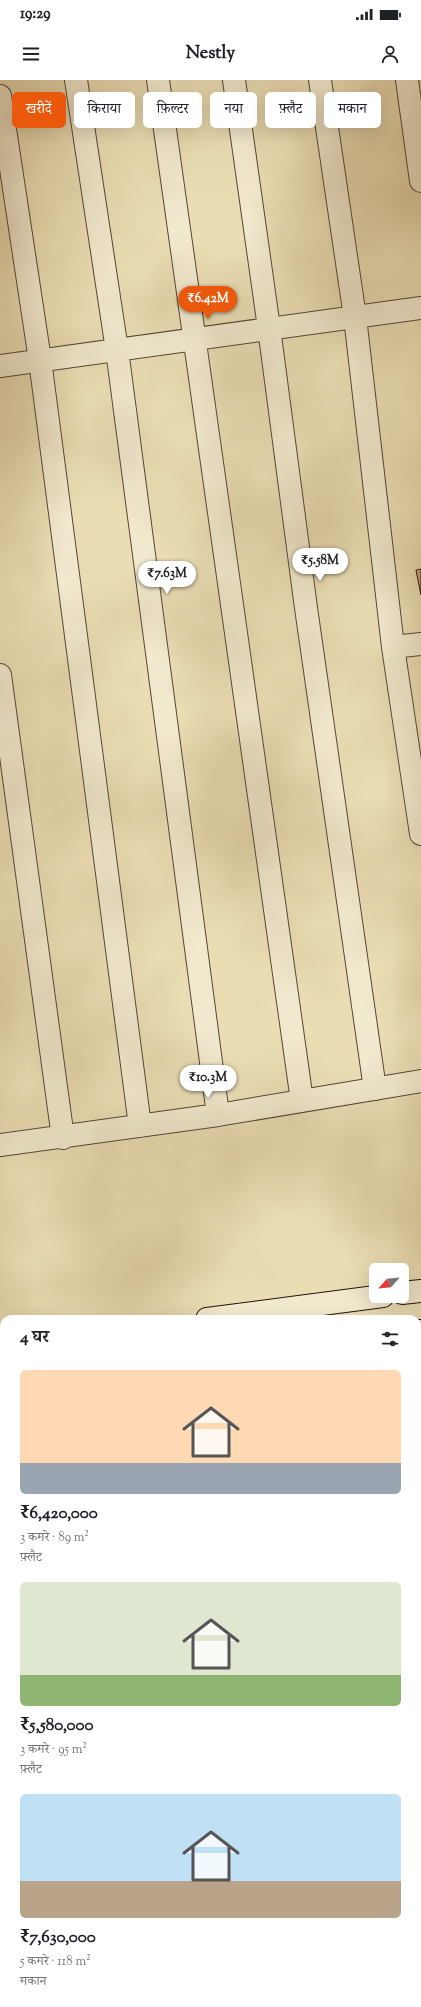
<!DOCTYPE html>
<html lang="hi">
<meta charset="utf-8">
<style>
body{margin:0;font-family:"Sorts Mill Goudy","Noto Serif Devanagari",serif;background:#f6f6f6;color:#202124;height:100vh;display:flex;flex-direction:column;font-size:15px;white-space:nowrap}
*{box-sizing:border-box;margin:0}
p{font-size:13px;color:#757577}
.icon{flex:none;width:22px;height:22px;fill:none;stroke:currentColor;stroke-width:2;stroke-linecap:round;stroke-linejoin:round}
.map{position:relative;flex:1;overflow:hidden}
.details{position:absolute;left:0px;top:1235px;width:421px;height:692px;display:flex;flex-direction:column;background:#fff;border-radius:12px 12px 0 0;box-shadow:0 4px 16px #0002}
.details>*{flex:none}
.hud{position:absolute;left:12px;top:12px;width:397px;height:36px;display:flex;gap:8px}
.needle{width:26px;rotate:243deg}
.controls{position:absolute;left:369px;top:1183px;display:grid;gap:8px}
.controls a{display:grid;place-items:center;width:40px;height:40px;border-radius:6px;background:#fff;box-shadow:0 4px 16px #0002;font-size:20px}
.price{position:absolute;translate:-50% -34px;padding:0 9px;border-radius:14px;background:#fff;color:#222;font-size:13px;line-height:26px;filter:drop-shadow(0 1px 2px #0008)}
.price::after{content:'';position:absolute;left:50%;top:24px;width:12px;height:9px;margin-left:-6px;background:inherit;clip-path:polygon(0 0,100% 0,50% 100%)}
.price.selected{background:#ea580c;color:#fff}
ul{padding:0;list-style:none}
li{display:grid;align-content:center;gap:8px;height:212px;padding:0 20px}
li span{display:grid;place-items:center;height:124px;border-radius:6px;color:#555}
li>.icon{margin-inline-start:auto}
span .icon{width:72px;height:72px;fill:#fffc;stroke-width:1}
li b{font-size:17px}
h2{display:flex;justify-content:space-between;align-items:center;height:48px;padding:0 20px;font-size:17px}
.pill{padding:0 14px;border-radius:6px;background:#fff;box-shadow:0 4px 16px #0002;font-size:14px;line-height:36px}
.pill.selected{background:#ea580c;color:#fff}
.status{display:flex;justify-content:space-between;align-items:center;height:28px;padding:0 20px;background:#fff;direction:ltr}
.status svg{height:11px;fill:currentColor}
header{display:flex;justify-content:space-between;align-items:center;height:52px;padding:0 20px;background:#fff;font-size:18px;font-weight:700}
.map>svg:first-child{display:block}
.building{fill:url(#building-hatch);stroke:#231309}
.lines{fill:none;stroke-linecap:round;stroke-linejoin:round}
.street-casing{stroke:#554634;stroke-width:24}
.secondary-casing{stroke:#231309;stroke-width:24}
.street{stroke:#f1e9ce;stroke-width:22}
.secondary{stroke:#f1e9ce;stroke-width:22}
</style>
<div class="status"><b>19:29</b><svg viewBox="0 0 49 12"><path d="M0 12V9h3v3zM5 12V6h3v6zM10 12V3h3v9zM15 12V0h3v12zM26 1h20v11H26zM47 4h2v5h-2z"/></svg></div>
<header><svg class="icon" aria-label="menu" viewBox="0 0 24 24"><path d="M4 6h16M4 12h16M4 18h16"/></svg>Nestly<svg class="icon" aria-label="person" viewBox="0 0 24 24"><circle cx="12" cy="8" r="4"/><path d="M4 21q1-7 8-7t8 7"/></svg></header>
<div class="map">
<svg width="421" height="1927" viewBox="0 0 421 1927">
<defs>
<pattern id="building-hatch" width="6" height="6" patternUnits="userSpaceOnUse"><rect width="6" height="6" fill="#d7a589"/><path d="M-1 1l2-2M0 6l6-6M5 7l2-2" fill="none" stroke="#b88d75"/></pattern>
</defs>
<rect width="100%" height="100%" fill="#eaddb4"/>
<filter id="stains"><feTurbulence type="fractalNoise" baseFrequency=".005" numOctaves="4"/><feColorMatrix values="0 0 0 0 .2 0 0 0 0 .09 0 0 0 0 .02 0 0 0 .5 -.17"/></filter>
<radialGradient id="worn" r=".72"><stop offset=".6" stop-color="#630" stop-opacity="0"/><stop offset="1" stop-color="#630" stop-opacity=".3"/></radialGradient>
<!-- building -->
<path class="building" d="M 421,489 L 421,515 L 416,490 Z
M 4,1355 L 4,1484 L 0,1486 L 0,1356 Z
M 417,1464 L 421,1489 L 421,1795 L 417,1795 Z
M 0,1526 L 4,1526 L 4,1858 L 0,1858 Z
M 421,1882 L 421,1913 L 417,1885 L 417,1883 Z
M 120,1923 L 166,1923 L 167,1927 L 101,1927 Z
M 174,1923 L 238,1923 L 239,1927 L 174,1927 Z
M 253,1923 L 323,1923 L 323,1927 L 254,1927 Z
M 331,1923 L 404,1923 L 404,1927 L 332,1927 Z"/>
<g class="lines">
<!-- street casing -->
<g class="street-casing">
<path id="street" d="M 76,0 L 117,270 L 218,1035
M 158,0 L 302,1021
M 234,0 L 269,248 L 306,528 L 375,1009
M 320,0 L 355,237 L 393,567 L 421,754
M 407,0 L 421,101
M 0,16 L 40,280 L 140,1046
M 0,286 L 421,228
M 393,567 L 421,564
M 0,595 L 63,1058
M 0,1065 L 218,1035 L 421,1001
M 417,1441 L 421,1463
M 0,1508 L 4,1507
M 78,1923 L 79,1927
M 168,1923 L 169,1927
M 249,1923 L 250,1927
M 327,1923 L 327,1927
M 411,1923 L 412,1927"/>
</g>
<!-- secondary casing -->
<g class="secondary-casing">
<path id="secondary" d="M 402,1213 L 421,1211
M 207,1239 L 383,1216
M 417,1251 L 421,1251
M 0,1266 L 4,1265
M 0,1311 L 4,1311"/>
</g>
<!-- street -->
<use href="#street" class="street"/>
<!-- secondary -->
<use href="#secondary" class="secondary"/>
</g>
<rect width="100%" height="100%" filter="url(#stains)"/>
<rect width="100%" height="100%" fill="url(#worn)"/>
</svg>
<div class="controls">
<a><svg class="needle" viewBox="-14 -14 28 28"><path d="M0-13l5 13h-10z" fill="#e53935"/><path d="M0 13l5-13h-10z" fill="#757577"/></svg></a>
</div>
<b class="price selected" style="left:208px;top:240px">₹6.42M</b>
<b class="price" style="left:320px;top:502px">₹5.58M</b>
<b class="price" style="left:167px;top:515px">₹7.63M</b>
<b class="price" style="left:208px;top:1019px">₹10.3M</b>
<div class="hud">
<a class="pill selected">खरीदें</a>
<a class="pill">किराया</a>
<a class="pill">फ़िल्टर</a>
<a class="pill">नया</a>
<a class="pill">फ़्लैट</a>
<a class="pill">मकान</a>
</div>
<section class="details">
<h2>4 घर<svg class="icon" aria-label="filters" viewBox="0 0 24 24"><path d="M4 7h16M4 17h16"/><circle cx="9" cy="7" r="2"/><circle cx="15" cy="17" r="2"/></svg></h2>
<ul>
<li><span style="background:linear-gradient(#ffd9b3 75%,#9aa5b1 0)"><svg class="icon" aria-label="home" viewBox="0 0 24 24"><path d="M3 11l9-7 9 7M6 9v11h12V9"/></svg></span><div><b>₹6,420,000</b><p>3 कमरे · 89 m²</p><p>फ़्लैट</p></div></li>
<li><span style="background:linear-gradient(#dfe7d0 75%,#8fb573 0)"><svg class="icon" aria-label="home" viewBox="0 0 24 24"><path d="M3 11l9-7 9 7M6 9v11h12V9"/></svg></span><div><b>₹5,580,000</b><p>3 कमरे · 95 m²</p><p>फ़्लैट</p></div></li>
<li><span style="background:linear-gradient(#bfe0f5 70%,#b9a48a 0)"><svg class="icon" aria-label="home" viewBox="0 0 24 24"><path d="M3 11l9-7 9 7M6 9v11h12V9"/></svg></span><div><b>₹7,630,000</b><p>5 कमरे · 118 m²</p><p>मकान</p></div></li>
</ul>
</section>
</div>
